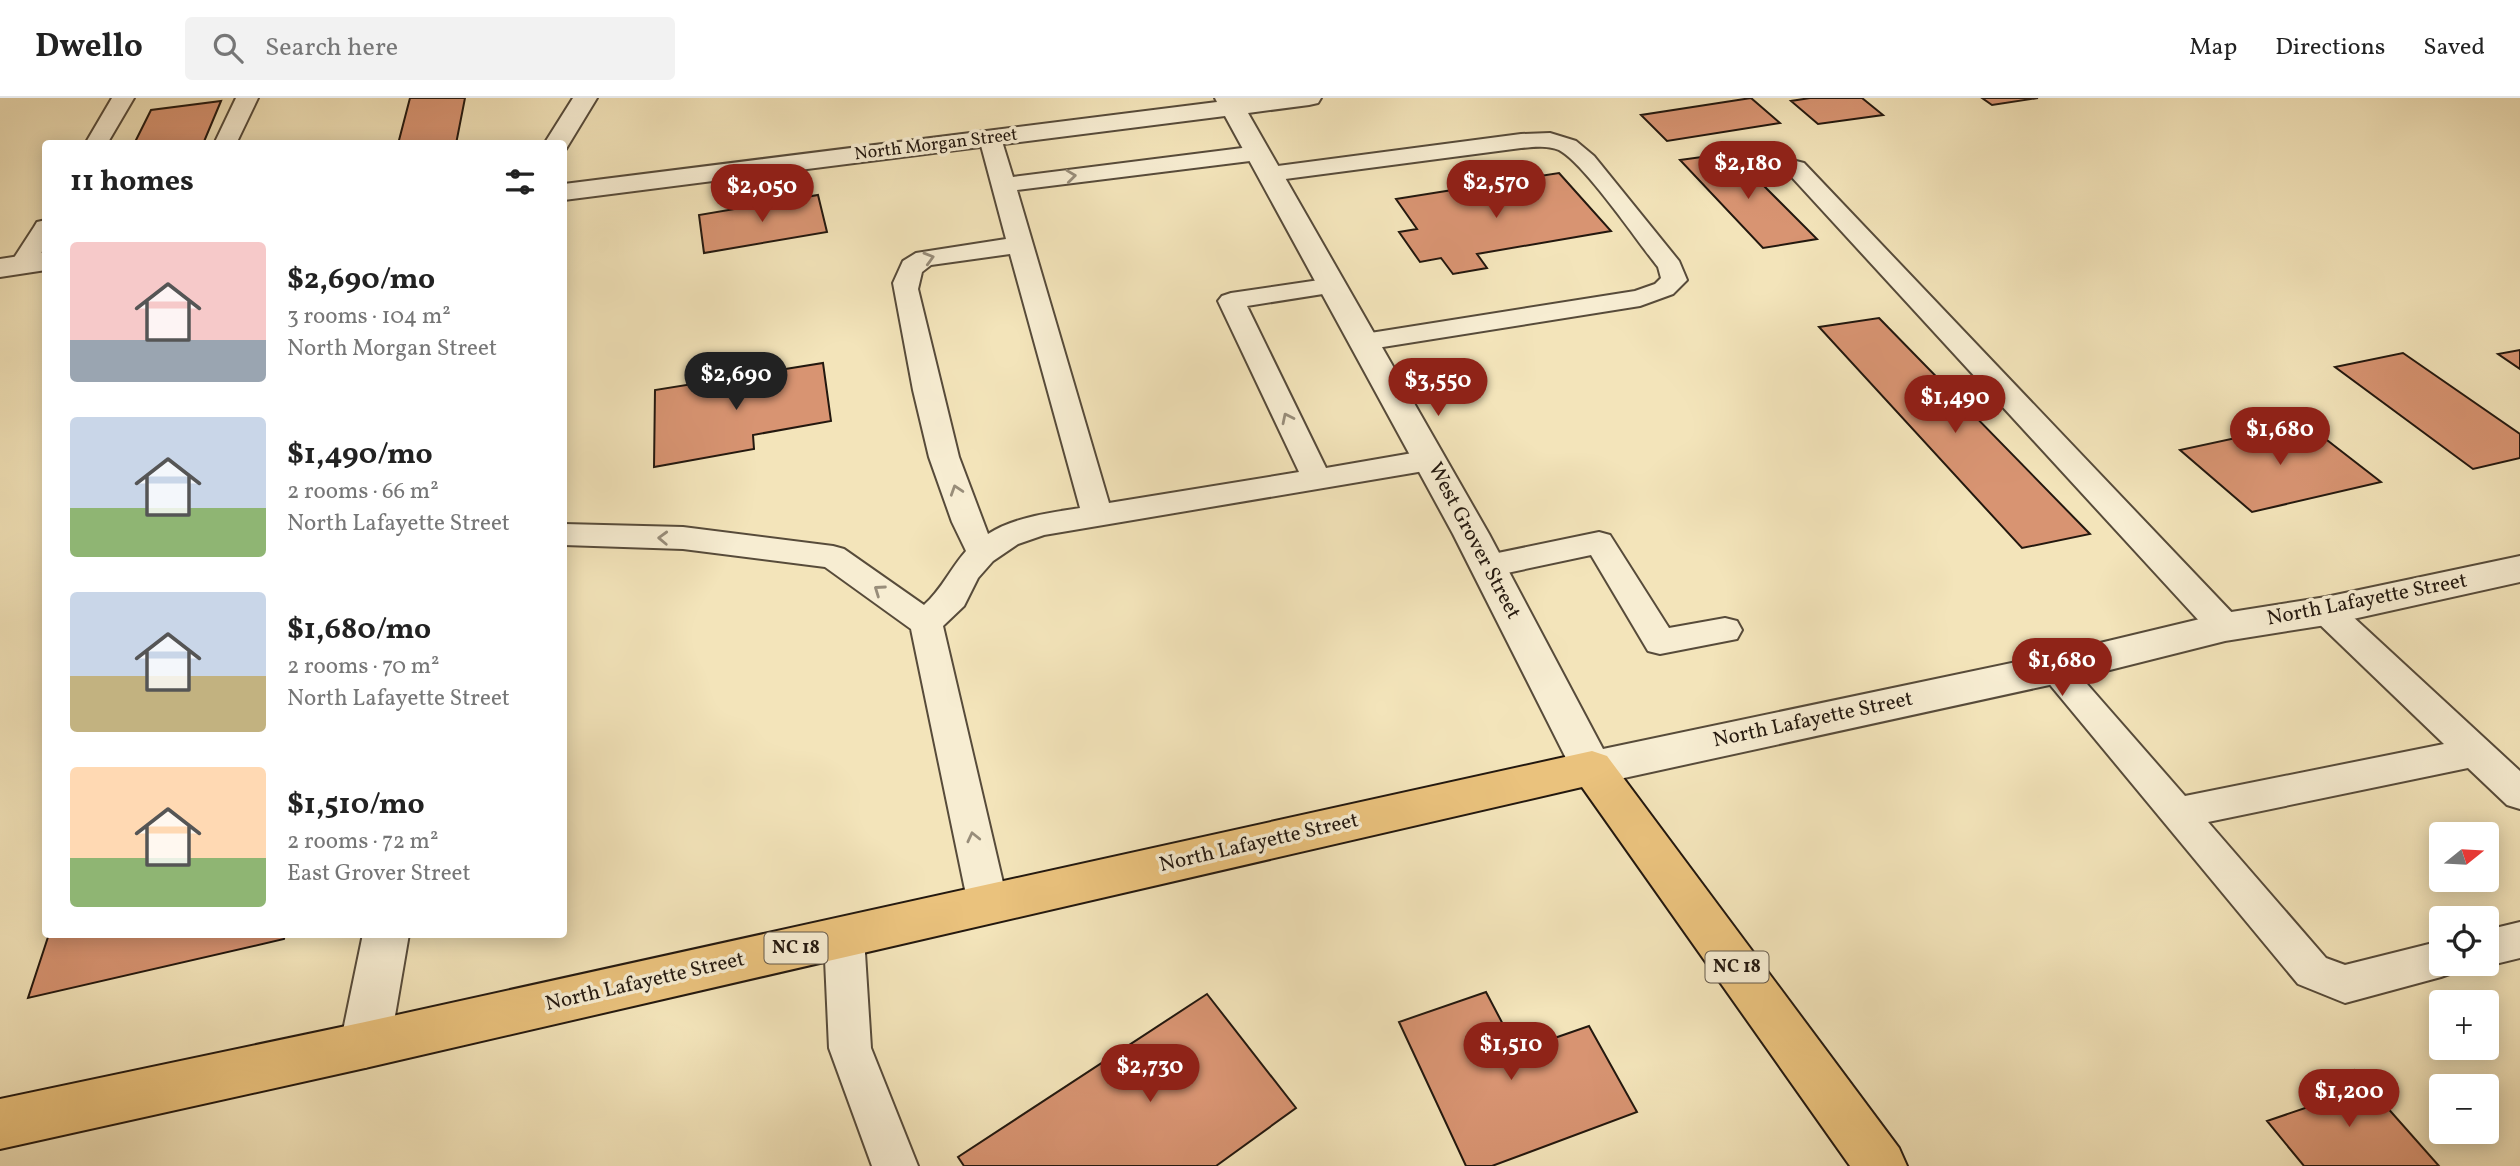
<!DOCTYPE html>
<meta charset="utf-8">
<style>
body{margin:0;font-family:Vollkorn,serif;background:#f2f2f2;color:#222;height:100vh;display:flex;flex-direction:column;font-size:26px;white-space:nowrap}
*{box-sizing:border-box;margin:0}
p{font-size:23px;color:#767676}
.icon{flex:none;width:38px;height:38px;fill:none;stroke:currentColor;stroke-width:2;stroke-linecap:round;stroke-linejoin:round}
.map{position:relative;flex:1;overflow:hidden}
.drawer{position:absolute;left:42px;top:42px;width:525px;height:798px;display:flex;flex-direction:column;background:#fff;border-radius:7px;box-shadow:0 4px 18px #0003}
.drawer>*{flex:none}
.needle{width:46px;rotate:72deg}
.tools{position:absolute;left:2429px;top:724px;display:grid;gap:14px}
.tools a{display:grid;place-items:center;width:70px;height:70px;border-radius:7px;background:#fff;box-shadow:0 4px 18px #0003;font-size:35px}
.price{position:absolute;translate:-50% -60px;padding:0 16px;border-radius:24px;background:#8f2418;color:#fff;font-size:23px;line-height:46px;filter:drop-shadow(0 2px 4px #0008)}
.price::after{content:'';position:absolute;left:50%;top:42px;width:21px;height:16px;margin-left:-10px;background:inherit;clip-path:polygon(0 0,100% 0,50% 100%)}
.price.selected{background:#222;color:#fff}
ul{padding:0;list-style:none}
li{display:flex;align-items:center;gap:21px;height:175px;padding:0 28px}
li span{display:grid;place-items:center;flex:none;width:196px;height:140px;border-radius:7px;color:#555}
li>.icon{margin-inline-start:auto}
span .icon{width:84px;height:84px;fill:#fffc;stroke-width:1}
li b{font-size:30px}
h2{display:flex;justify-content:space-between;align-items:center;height:84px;padding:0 28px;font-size:30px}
header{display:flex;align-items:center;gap:42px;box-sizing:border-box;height:98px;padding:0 35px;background:#fff;border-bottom:2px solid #e0e0e0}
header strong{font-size:33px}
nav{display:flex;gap:38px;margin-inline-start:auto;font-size:24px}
.search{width:490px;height:63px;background:#f2f2f2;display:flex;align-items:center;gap:18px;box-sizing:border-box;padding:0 24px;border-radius:7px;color:#767676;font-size:26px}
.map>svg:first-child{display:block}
.building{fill:#d89472;stroke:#23180f;stroke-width:2}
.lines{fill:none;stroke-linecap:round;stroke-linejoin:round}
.service-casing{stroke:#574b3a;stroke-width:4}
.minor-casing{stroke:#574b3a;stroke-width:4}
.tertiary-casing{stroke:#574b3a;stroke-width:4}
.primary-casing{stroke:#23180f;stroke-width:4}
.service{fill:#f7edd2;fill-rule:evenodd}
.minor{fill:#f7edd2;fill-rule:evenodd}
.tertiary{fill:#f7edd2;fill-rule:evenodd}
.primary{fill:#eac27d;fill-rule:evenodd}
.oneway{stroke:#988d7a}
.labels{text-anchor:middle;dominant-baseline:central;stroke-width:7;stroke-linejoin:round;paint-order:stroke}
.far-street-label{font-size:18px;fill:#23180f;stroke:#f7edd2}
.shield{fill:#f7edd2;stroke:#63584a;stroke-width:2}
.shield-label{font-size:19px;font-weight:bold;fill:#23180f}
.street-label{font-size:21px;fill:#23180f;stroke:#f7edd2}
</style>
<header>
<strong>Dwello</strong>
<div class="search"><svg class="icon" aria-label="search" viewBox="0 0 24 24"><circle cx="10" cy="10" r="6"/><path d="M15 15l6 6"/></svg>Search here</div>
<nav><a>Map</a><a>Directions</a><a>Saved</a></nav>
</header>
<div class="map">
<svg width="2520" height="1068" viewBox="0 0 2520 1068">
<rect width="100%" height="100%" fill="#f3e4ba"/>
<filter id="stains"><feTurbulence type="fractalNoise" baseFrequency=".00286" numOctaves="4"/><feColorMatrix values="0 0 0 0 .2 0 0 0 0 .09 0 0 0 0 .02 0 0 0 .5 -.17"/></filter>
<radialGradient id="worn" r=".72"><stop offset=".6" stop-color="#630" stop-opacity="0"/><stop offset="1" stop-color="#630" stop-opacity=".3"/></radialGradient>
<!-- building -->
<path class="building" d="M 410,0 L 465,0 L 456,46 L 398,46 Z
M 1751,0 L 1780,25 L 1667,43 L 1641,17 Z
M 1810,0 L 1862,0 L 1883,17 L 1818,26 L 1791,3 Z
M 1982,0 L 2038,0 L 1992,7 Z
M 221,3 L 203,46 L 134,46 L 151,12 Z
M 1731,55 L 1817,141 L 1763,150 L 1680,62 Z
M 1559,75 L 1611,133 L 1477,156 L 1487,170 L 1453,176 L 1441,160 L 1420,164 L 1399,134 L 1417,131 L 1396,101 Z
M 818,97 L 827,134 L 704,155 L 699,117 Z
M 1879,220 L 2090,436 L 2022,450 L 1819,229 Z
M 2520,252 L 2520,271 L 2498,256 Z
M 2403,255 L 2520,336 L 2520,360 L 2473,371 L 2335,269 Z
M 823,265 L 831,323 L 753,337 L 754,351 L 654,369 L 655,292 Z
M 2305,325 L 2381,384 L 2252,414 L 2180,352 Z
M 49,836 L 285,836 L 284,841 L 28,900 Z
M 1486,894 L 1517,953 L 1589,928 L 1637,1014 L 1492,1068 L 1466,1068 L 1399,924 Z
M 1207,896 L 1296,1010 L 1216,1068 L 964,1068 L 958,1059 Z
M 2354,972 L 2439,1068 L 2304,1068 L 2267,1023 L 2323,1004 L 2309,988 Z"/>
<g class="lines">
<!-- service casing -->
<g class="service-casing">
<path id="service" d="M 112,0 L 134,0 L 107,46 L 85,46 Z
M 236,0 L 258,0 L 236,46 L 214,46 Z
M 990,33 L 998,35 L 1001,40 L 1013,79 L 1258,48 L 1266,50 L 1269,55 L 1266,60 L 1258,62 L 1017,92 L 1109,405 L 1299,374 L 1218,203 L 1222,198 L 1231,195 L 1333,180 L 1342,183 L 1346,188 L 1342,193 L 1247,208 L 1326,370 L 1430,352 L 1440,355 L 1445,362 L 1440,369 L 1430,372 L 1044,437 L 1018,446 L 993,463 L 978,480 L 964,508 L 943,528 L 1008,806 L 1002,818 L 988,823 L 974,818 L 968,806 L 911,531 L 825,469 L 683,451 L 564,447 L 564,426 L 683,429 L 833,448 L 844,451 L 924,507 C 942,491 950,471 966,453 L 952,424 L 929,359 L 913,292 L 893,185 L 903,163 L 916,155 L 1006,141 L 979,40 L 982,35 ZM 1010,156 L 1080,410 C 1050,415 1014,419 988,436 L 959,359 L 918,191 L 922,174 L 931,167 Z
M 1550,35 L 1576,43 L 1594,58 L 1679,163 L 1687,182 L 1673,196 L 1640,208 L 1364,252 L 1355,250 L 1351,244 L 1355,238 L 1364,236 L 1635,193 L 1655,186 L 1661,180 L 1658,169 C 1637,143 1584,65 1559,52 C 1547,47 1533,49 1521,50 L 1270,83 L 1262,81 L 1258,76 L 1262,71 L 1270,69 L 1521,36 Z
M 1796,63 L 1804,65 L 2237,520 L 2242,529 L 2237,538 L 2225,541 L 2213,538 L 1788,75 L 1785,70 L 1788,65 Z
M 46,122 C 46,145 45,152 32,171 L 23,174 L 14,171 L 10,166 L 34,129 L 37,124 Z
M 1599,434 L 1610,437 L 1669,530 L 1725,520 L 1737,523 L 1742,532 L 1737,541 L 1660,556 L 1648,553 L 1591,457 L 1488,479 L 1477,476 L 1472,468 L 1477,460 L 1488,457 Z
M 2326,501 L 2338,505 L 2520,673 L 2520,711 L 2507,707 L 2468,670 L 2208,724 L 2326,860 L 2345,867 L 2441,843 L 2441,866 L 2459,866 L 2455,874 L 2441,879 L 2345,905 L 2298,886 L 2037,571 L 2042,562 L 2054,558 L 2066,562 L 2185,698 L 2444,646 L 2314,521 L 2310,513 L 2314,505 Z
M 844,821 L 858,827 L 864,839 L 871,950 L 918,1068 L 872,1068 L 829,950 L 824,839 L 830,827 Z
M 2520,824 L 2520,860 L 2487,868 L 2483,866 L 2487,866 L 2487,832 Z"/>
</g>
<!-- minor casing -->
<g class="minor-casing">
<path id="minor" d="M 573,0 L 597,0 L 566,51 L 564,52 L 564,46 L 544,46 Z
M 363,836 L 409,836 L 390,947 L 382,963 L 365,970 L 348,963 L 340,947 Z"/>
</g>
<!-- tertiary casing -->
<g class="tertiary-casing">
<path id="tertiary" d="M 1215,0 L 1321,0 L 1318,5 L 1309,7 L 1248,15 L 1489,436 L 1603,651 L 2054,556 L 2225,515 L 2326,499 L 2520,458 L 2520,484 L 2326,527 L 2225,543 L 2054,586 L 1592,687 L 1577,682 L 1453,436 L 1225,18 L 564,102 L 564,86 L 1217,4 Z
M 46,154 L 46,172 L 0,179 L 0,161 Z"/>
</g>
<!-- primary casing -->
<g class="primary-casing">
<path id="primary" d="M 1592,653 L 1607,658 L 1899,1050 L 1907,1068 L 1850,1068 L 1582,689 L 365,970 L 0,1051 L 0,1001 L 365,924 Z"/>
</g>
<!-- service -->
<use href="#service" class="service"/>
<!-- minor -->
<use href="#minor" class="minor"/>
<!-- tertiary -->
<use href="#tertiary" class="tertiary"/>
<!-- primary -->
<use href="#primary" class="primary"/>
</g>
<!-- one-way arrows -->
<defs><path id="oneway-chevron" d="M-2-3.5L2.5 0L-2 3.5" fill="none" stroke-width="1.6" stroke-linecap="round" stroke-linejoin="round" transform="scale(1.75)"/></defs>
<g class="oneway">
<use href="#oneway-chevron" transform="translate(1071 78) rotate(-7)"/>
<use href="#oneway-chevron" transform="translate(929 160) rotate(-16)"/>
<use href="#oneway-chevron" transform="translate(1287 320) rotate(-116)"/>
<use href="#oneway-chevron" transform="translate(956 392) rotate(-108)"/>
<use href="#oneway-chevron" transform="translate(663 440) rotate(-178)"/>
<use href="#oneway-chevron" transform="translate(879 492) rotate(-145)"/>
<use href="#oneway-chevron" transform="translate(973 739) rotate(-103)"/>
</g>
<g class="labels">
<!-- far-street labels -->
<g class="far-street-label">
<text transform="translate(936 47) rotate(-7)">North Morgan Street</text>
</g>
<!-- shield labels -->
<g class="shield">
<rect x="764.5" y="834.5" width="63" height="31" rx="5"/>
<rect x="1705.5" y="853.5" width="63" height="31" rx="5"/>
</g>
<g class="shield-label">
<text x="796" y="850">NC 18</text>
<text x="1737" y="869">NC 18</text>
</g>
<!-- street labels -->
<g class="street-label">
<text transform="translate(1474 443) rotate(62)">West Grover Street</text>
<text transform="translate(2367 502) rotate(-11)">North Lafayette Street</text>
<text transform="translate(1813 622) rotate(-12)">North Lafayette Street</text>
<text transform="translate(1259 745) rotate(-13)">North Lafayette Street</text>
<text transform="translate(645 884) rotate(-13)">North Lafayette Street</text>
</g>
</g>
<rect width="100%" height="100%" filter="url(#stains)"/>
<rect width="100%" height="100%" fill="url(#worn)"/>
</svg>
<div class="tools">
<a><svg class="needle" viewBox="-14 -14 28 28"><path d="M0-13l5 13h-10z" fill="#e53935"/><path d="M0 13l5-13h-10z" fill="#767676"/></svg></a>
<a><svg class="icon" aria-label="locate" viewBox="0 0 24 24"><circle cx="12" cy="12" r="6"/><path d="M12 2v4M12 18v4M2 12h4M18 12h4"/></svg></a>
<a>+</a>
<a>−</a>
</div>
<b class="price" style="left:1748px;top:103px">$2,180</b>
<b class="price" style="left:1496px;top:122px">$2,570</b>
<b class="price" style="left:762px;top:126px">$2,050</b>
<b class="price selected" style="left:736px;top:314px">$2,690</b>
<b class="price" style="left:1438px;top:320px">$3,550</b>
<b class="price" style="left:1955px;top:337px">$1,490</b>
<b class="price" style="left:2280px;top:369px">$1,680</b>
<b class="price" style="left:2062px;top:600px">$1,680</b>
<b class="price" style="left:1511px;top:984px">$1,510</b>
<b class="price" style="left:1150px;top:1006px">$2,730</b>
<b class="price" style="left:2349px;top:1031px">$1,200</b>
<section class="drawer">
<h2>11 homes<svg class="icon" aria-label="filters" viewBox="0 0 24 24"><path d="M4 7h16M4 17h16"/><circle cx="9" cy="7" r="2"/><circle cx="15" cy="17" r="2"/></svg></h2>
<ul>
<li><span style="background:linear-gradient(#f6c9c9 70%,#9aa5b1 0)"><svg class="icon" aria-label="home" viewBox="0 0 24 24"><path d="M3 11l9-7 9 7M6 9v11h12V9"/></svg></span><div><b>$2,690/mo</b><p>3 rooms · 104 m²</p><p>North Morgan Street</p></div></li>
<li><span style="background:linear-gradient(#c9d6e8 65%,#8fb573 0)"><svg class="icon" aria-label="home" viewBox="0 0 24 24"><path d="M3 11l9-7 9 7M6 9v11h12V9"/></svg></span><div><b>$1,490/mo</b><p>2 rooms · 66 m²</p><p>North Lafayette Street</p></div></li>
<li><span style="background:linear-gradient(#c9d6e8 60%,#c2b280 0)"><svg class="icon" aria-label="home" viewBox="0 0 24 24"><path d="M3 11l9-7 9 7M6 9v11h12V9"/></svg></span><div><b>$1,680/mo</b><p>2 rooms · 70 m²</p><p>North Lafayette Street</p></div></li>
<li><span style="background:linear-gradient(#ffd9b3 65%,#8fb573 0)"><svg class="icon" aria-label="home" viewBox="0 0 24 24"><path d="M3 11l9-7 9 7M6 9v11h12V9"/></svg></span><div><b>$1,510/mo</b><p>2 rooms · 72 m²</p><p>East Grover Street</p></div></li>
</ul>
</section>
</div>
